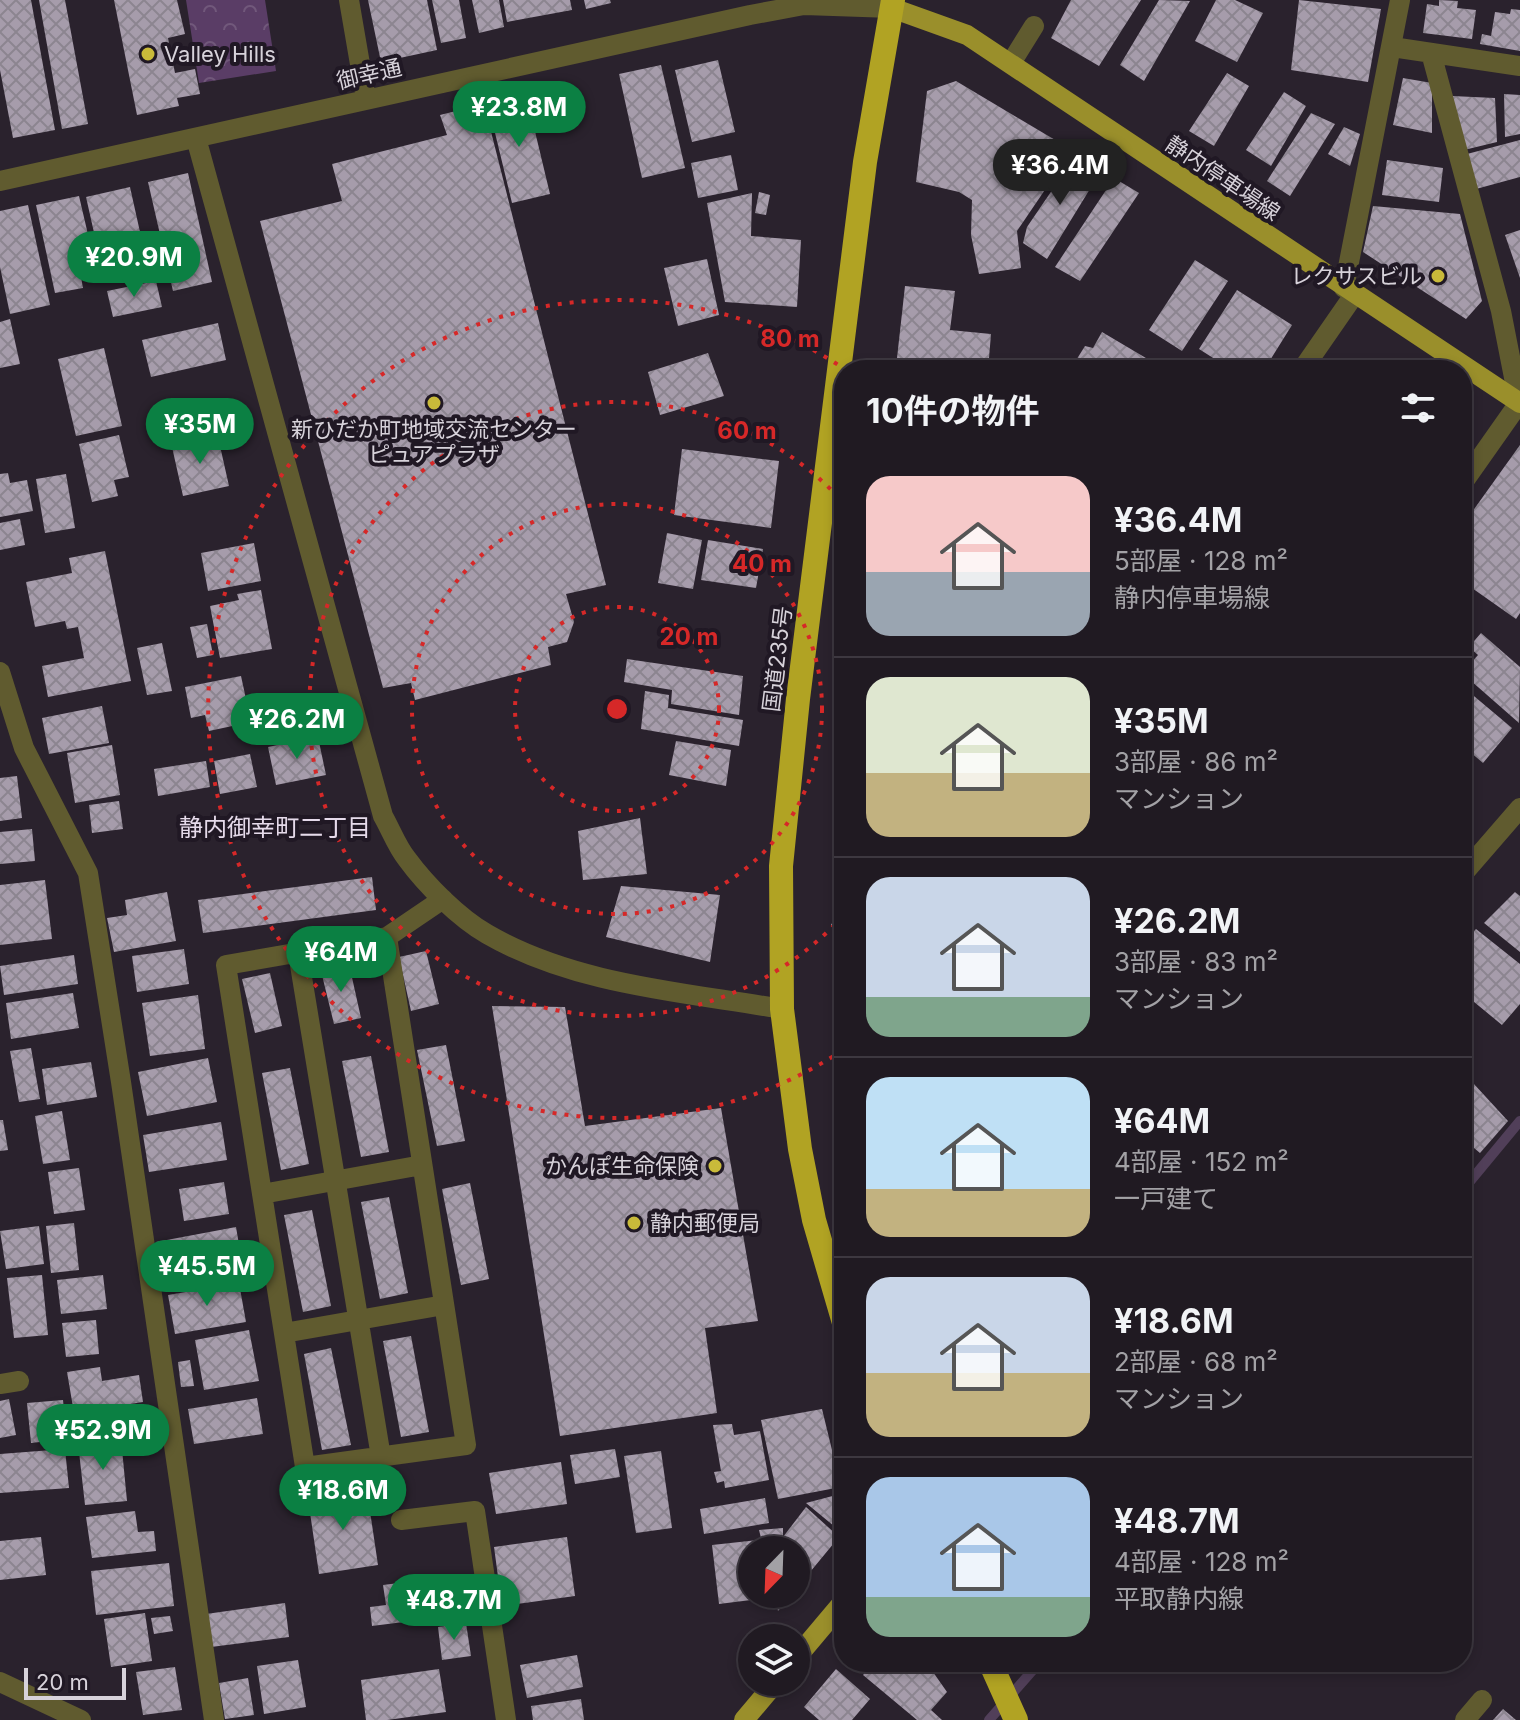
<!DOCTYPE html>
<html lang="ja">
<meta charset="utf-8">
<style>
body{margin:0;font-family:Inter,"Noto Sans JP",sans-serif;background:#28232a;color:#f1f3f6;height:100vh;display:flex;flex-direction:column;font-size:30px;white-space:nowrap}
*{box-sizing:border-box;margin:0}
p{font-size:26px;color:#a2a1a5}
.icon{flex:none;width:44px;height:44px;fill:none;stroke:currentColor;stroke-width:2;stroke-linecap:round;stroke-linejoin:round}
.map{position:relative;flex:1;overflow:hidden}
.sheet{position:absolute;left:834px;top:360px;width:638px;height:1312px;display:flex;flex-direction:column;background:#201a22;border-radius:32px;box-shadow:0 4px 12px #0003,0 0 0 2px #3d3840}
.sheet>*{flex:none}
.needle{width:52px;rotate:203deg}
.tools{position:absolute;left:738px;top:1536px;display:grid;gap:16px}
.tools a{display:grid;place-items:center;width:72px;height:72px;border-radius:50%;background:#201a22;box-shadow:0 4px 12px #0003,0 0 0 2px #3d3840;font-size:40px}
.scale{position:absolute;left:24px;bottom:20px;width:102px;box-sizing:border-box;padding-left:8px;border:4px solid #d7d2da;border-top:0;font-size:22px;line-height:28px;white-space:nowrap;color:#d7d2da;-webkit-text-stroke:6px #201824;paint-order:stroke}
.price{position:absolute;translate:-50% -68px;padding:0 18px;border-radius:28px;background:#0b8043;color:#fff;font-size:26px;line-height:52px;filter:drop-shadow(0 2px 4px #0008)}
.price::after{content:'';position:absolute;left:50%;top:48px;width:24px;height:18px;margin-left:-12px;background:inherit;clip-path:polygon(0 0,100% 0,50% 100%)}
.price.selected{background:#222;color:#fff}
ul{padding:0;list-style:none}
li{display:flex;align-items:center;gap:24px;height:200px;padding:0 32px}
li+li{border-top:2px solid #3d3840}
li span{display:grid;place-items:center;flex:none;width:224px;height:160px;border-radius:24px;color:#555}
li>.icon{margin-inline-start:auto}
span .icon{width:96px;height:96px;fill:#fffc;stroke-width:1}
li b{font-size:34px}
h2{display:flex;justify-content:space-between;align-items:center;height:96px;padding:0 32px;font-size:34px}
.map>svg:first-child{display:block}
.park{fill:url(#park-crowns)}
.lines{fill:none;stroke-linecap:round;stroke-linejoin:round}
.stream{stroke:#513f59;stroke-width:10}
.building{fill:url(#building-cross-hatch)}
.minor{stroke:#605b2f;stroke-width:20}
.major{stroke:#9a8f2b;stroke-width:20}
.highway{stroke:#b1a323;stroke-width:24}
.ring{fill:none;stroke:#d62828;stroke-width:4;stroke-dasharray:4 8}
.poi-dot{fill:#c9ba3a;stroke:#201824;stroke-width:3}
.labels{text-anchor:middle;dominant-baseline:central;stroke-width:8;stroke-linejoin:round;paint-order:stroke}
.poi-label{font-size:22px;fill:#d7d2da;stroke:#201824;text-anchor:start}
.street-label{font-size:22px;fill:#d7d2da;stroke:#201824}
.neighbourhood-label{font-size:24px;fill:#e5daea;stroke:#201824}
.centre{fill:#d62828;stroke:#201824;stroke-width:4}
.ring-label{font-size:24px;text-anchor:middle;font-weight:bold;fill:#d62828;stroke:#201824;stroke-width:8;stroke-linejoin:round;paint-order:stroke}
</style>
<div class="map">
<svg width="1520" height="1720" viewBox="0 0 1520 1720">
<defs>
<pattern id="park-crowns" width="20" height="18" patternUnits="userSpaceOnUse" patternTransform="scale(2)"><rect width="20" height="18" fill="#5a3d66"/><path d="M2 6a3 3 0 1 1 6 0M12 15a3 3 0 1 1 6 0" fill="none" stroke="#71587b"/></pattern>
<pattern id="building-cross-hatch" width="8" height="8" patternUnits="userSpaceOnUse" patternTransform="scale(2)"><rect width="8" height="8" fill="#a69cab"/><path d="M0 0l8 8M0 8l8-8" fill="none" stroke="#8c8590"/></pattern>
</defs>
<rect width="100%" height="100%" fill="#2a222d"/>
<!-- park -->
<path class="park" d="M 186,0 L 265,0 L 276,71 L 199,83 Z"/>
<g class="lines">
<!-- stream -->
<path class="stream" d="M 1462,1191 L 1520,1121
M 989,1720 L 1040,1662"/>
</g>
<!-- building -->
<path class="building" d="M 0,0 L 31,0 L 55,130 L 13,138 L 0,70 Z
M 39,0 L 65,0 L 88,124 L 62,129 Z
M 114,0 L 177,0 L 185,34 L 168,38 L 175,73 L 195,69 L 200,94 L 177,98 L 179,106 L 137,115 Z
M 368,0 L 427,0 L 437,50 L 381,62 Z
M 432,0 L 459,0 L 466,38 L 441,43 Z
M 472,0 L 499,0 L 504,27 L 479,33 Z
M 503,0 L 570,0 L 572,10 L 507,22 Z
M 584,0 L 610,0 L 611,3 L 586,9 Z
M 1071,0 L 1141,0 L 1099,66 L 1051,38 Z
M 1159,0 L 1190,1 L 1144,81 L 1120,65 Z
M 1216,0 L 1235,0 L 1263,13 L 1237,62 L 1195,41 Z
M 1299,0 L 1381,9 L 1368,82 L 1291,70 Z
M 1439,0 L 1458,1 L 1457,8 L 1476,10 L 1472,39 L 1423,33 L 1427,4 L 1439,6 Z
M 1511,9 L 1520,10 L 1520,51 L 1480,44 L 1482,34 L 1491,36 L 1495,12 L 1510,14 Z
M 718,60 L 735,132 L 692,142 L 675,70 Z
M 661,65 L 685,168 L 642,178 L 619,74 Z
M 1227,73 L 1249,86 L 1214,146 L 1189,131 Z
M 1403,78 L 1432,83 L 1432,133 L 1393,125 Z
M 956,81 L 1072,150 L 1017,231 L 1021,268 L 979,274 L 971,235 L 972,200 L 959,192 L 916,182 L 927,91 Z
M 1284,92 L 1306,106 L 1271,166 L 1246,150 Z
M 526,94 L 550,194 L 512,203 L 488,104 Z
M 1504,94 L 1520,95 L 1520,134 L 1505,137 Z
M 1452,96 L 1495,98 L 1497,142 L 1464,150 Z
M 484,104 L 606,585 L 566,594 L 574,622 L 567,642 L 548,647 L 551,665 L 415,700 L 411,683 L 383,688 L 260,221 L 342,201 L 332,164 L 447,135 L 440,115 Z
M 1311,113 L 1335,124 L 1290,196 L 1267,181 Z
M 1344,127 L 1360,134 L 1350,166 L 1328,154 Z
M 1520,140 L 1520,177 L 1476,189 L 1467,154 Z
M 731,155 L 738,190 L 698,198 L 691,163 Z
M 1076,155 L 1101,171 L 1047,259 L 1023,243 L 1027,227 Z
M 1387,160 L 1443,168 L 1439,202 L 1382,195 Z
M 188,173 L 212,282 L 173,291 L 148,182 Z
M 1114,178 L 1139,193 L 1080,281 L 1055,267 Z
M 130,187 L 148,268 L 104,277 L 86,197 Z
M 759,192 L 770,195 L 766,215 L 755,213 Z
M 752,193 L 751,236 L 801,240 L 797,307 L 725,302 L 707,203 Z
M 79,196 L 97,273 L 81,277 L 83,288 L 55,293 L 36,205 Z
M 28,205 L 50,305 L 10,314 L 0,267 L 0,211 Z
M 1373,206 L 1460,214 L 1482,301 L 1466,319 L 1363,252 Z
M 1520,230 L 1520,278 L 1505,235 Z
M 707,259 L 719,315 L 678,326 L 664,268 Z
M 1195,260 L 1228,281 L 1182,351 L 1149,330 Z
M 156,281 L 162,307 L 113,317 L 107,291 Z
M 905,286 L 955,291 L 950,330 L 991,334 L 988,370 L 922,370 L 896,367 Z
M 1237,290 L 1292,325 L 1264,370 L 1232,370 L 1199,349 Z
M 10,319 L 20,364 L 0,368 L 0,322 Z
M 218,323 L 226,360 L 151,377 L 142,340 Z
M 1102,332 L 1151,361 L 1146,370 L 1089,370 L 1075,362 L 1085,346 L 1093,348 Z
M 104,348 L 122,426 L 76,436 L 58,359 Z
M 708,353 L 724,396 L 660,415 L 648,372 Z
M 119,435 L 129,477 L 114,480 L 118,496 L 92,502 L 79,444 Z
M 218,437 L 229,486 L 183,496 L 172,447 Z
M 1520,445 L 1520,613 L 1516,619 L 1462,581 L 1462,526 Z
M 682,449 L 779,461 L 771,528 L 674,515 Z
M 8,473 L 10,483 L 27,480 L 33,511 L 0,517 L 0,474 Z
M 66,474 L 75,528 L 45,533 L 36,479 Z
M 20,519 L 25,545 L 0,550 L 0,523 Z
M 667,533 L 702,540 L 693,589 L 658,583 Z
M 708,540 L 763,549 L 756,588 L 701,580 Z
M 254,543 L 261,581 L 208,591 L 201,553 Z
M 105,551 L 131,681 L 48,697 L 42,666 L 84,658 L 78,627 L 67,629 L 65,621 L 35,627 L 26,582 L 72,573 L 69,558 Z
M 261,590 L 272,649 L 220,658 L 210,606 L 239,600 L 237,594 Z
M 207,624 L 213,655 L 197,658 L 190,627 Z
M 1481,633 L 1520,667 L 1519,723 L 1462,673 L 1478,655 L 1469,647 Z
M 162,643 L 172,691 L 147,695 L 137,648 Z
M 627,659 L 743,676 L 739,715 L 671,704 L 672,690 L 624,682 Z
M 241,676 L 251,722 L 209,731 L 205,715 L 191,718 L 185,687 Z
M 1462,686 L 1512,728 L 1483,763 L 1462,745 Z
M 645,691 L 669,695 L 668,708 L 743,720 L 739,746 L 641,729 Z
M 102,706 L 109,743 L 49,754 L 42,718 Z
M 318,737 L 326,775 L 276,785 L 268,747 Z
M 676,741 L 731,750 L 726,786 L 669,775 Z
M 112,745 L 120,795 L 75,803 L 67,753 Z
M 250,754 L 257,787 L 220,794 L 214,761 Z
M 206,761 L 210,787 L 158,796 L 154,769 Z
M 17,776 L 22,818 L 0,821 L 0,778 Z
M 839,798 L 844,800 L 844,830 L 835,828 Z
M 119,801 L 123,829 L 92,833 L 89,805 Z
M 640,818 L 647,874 L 583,880 L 578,831 Z
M 32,829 L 35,861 L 0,864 L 0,832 Z
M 372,877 L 376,910 L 203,933 L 198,900 Z
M 45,880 L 52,939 L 0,945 L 0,885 Z
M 621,886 L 720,895 L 710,962 L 606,937 Z
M 167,892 L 176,941 L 114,952 L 107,918 L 127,915 L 125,900 Z
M 1515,892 L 1520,896 L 1520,952 L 1484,923 Z
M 844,919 L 844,955 L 831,924 Z
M 1476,929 L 1520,964 L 1520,1004 L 1502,1025 L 1462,992 L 1462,944 Z
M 184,949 L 189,984 L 137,992 L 132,956 Z
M 426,951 L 439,1004 L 411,1011 L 399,957 Z
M 74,955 L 78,984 L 4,995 L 0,966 Z
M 349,964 L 361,1018 L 334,1024 L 321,971 Z
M 270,973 L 282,1026 L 255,1033 L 242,979 Z
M 73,993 L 79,1028 L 11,1039 L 6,1003 Z
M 198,995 L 205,1049 L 150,1056 L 142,1003 Z
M 492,1006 L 565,1007 L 585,1126 L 721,1108 L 758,1321 L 705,1328 L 717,1413 L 560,1436 Z
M 446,1045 L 465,1141 L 437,1146 L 417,1050 Z
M 31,1048 L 40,1099 L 19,1102 L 10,1051 Z
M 371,1056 L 389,1152 L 361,1157 L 342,1061 Z
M 208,1058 L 217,1102 L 147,1116 L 138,1072 Z
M 91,1062 L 97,1097 L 47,1105 L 42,1069 Z
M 290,1068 L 309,1164 L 281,1170 L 262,1073 Z
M 1462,1071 L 1508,1121 L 1480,1153 L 1462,1138 Z
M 62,1111 L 70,1160 L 43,1164 L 35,1116 Z
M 0,1120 L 3,1120 L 8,1150 L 0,1151 Z
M 221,1122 L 227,1160 L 149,1172 L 143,1135 Z
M 79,1168 L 85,1210 L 54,1214 L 48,1172 Z
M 224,1182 L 229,1214 L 184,1221 L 179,1189 Z
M 470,1183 L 489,1279 L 461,1285 L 442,1189 Z
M 389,1197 L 408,1293 L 380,1299 L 361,1202 Z
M 312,1210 L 331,1306 L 303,1312 L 284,1215 Z
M 74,1223 L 79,1270 L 51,1273 L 46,1226 Z
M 39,1226 L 44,1264 L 6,1269 L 0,1231 Z
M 236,1227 L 243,1268 L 164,1282 L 156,1242 Z
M 42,1275 L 48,1335 L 14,1338 L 7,1278 Z
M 103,1275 L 107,1309 L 61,1314 L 57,1280 Z
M 239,1283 L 246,1322 L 175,1334 L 168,1295 Z
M 96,1320 L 99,1354 L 66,1357 L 62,1323 Z
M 249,1330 L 259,1381 L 204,1390 L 195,1340 Z
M 411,1336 L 429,1432 L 401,1437 L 383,1341 Z
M 331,1348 L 351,1445 L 322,1450 L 304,1354 Z
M 190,1360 L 194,1386 L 181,1387 L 178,1362 Z
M 100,1367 L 102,1381 L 139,1375 L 143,1402 L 74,1413 L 67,1372 Z
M 257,1398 L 263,1434 L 194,1444 L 188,1409 Z
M 9,1399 L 16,1435 L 0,1438 L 0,1401 Z
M 63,1400 L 67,1439 L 31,1443 L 27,1403 Z
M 822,1409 L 841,1487 L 778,1499 L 761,1420 Z
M 732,1424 L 734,1435 L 760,1431 L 769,1480 L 725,1488 L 724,1481 L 717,1483 L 714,1472 L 721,1471 L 713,1425 Z
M 121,1439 L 127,1501 L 85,1505 L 78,1443 Z
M 65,1449 L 69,1488 L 0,1493 L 0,1454 Z
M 615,1449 L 620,1477 L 575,1484 L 570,1455 Z
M 661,1451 L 672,1528 L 636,1533 L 624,1456 Z
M 561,1462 L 567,1504 L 496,1514 L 489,1473 Z
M 367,1491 L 378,1565 L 319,1574 L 308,1499 Z
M 844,1493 L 844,1527 L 840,1531 L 806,1503 Z
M 765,1498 L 769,1523 L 704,1534 L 700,1509 Z
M 806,1507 L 839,1537 L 796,1589 L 796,1550 L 764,1550 L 759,1530 L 783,1528 L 783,1537 Z
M 135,1511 L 138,1532 L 154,1531 L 156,1551 L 92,1558 L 86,1517 Z
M 41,1537 L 46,1575 L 0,1580 L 0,1541 Z
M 567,1537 L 575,1596 L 502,1606 L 494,1547 Z
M 758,1540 L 759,1550 L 752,1550 L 751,1600 L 719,1604 L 712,1545 Z
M 169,1563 L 174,1606 L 96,1615 L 91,1571 Z
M 447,1577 L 451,1616 L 372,1626 L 370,1607 L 386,1605 L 383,1585 Z
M 774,1594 L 792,1594 L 778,1611 Z
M 285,1603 L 289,1637 L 211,1647 L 206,1614 Z
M 145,1613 L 152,1661 L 111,1667 L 104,1619 Z
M 170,1616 L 173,1631 L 154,1634 L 151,1618 Z
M 466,1623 L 471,1656 L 442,1660 L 438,1627 Z
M 577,1655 L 583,1687 L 527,1698 L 520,1665 Z
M 298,1660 L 306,1707 L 264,1714 L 257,1666 Z
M 874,1662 L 926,1662 L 947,1692 L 931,1710 L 942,1720 L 917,1720 L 863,1675 Z
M 175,1667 L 182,1710 L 143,1715 L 136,1672 Z
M 439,1669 L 446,1712 L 387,1720 L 366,1720 L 361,1680 Z
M 836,1669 L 870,1699 L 852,1720 L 819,1720 L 804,1707 Z
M 248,1678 L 254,1715 L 225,1719 L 219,1683 Z
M 581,1699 L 584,1720 L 533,1720 L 531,1706 Z
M 1503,1709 L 1516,1720 L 1493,1720 Z"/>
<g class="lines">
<!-- minor -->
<path class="minor" d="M 349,0 L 366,99
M 1392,47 L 1520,66
M 1431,53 L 1501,311 L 1519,403 L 1462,484
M 1011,63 L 1034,26
M 196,138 L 383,816 C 391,830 397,847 407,859 C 426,885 459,918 487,934 C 575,985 684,992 782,1009
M 0,181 L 750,15 L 804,5 L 892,8
M 1344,288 L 1400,0
M 1302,370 L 1354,295
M 0,672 L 24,748 L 88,873 L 121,1082 L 214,1720
M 1462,875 L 1520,808
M 387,937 L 466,1445 L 305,1467 L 226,965 L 387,937 L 443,899
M 298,953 L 381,1457
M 262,1194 L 422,1165
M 284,1333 L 444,1305
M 0,1384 L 19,1381
M 401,1520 L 475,1511 L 506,1720
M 0,1682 L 81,1720
M 1465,1720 L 1482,1700"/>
<!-- major -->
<path class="major" d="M 892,8 L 967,35 L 1520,403
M 796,1658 L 844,1601
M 744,1720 L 776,1682"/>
<!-- highway -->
<path class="highway" d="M 844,1323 L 814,1220 L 800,1149 L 782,1009 L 781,866 L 798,699 L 865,162 L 893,0
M 990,1662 L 1016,1720"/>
</g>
<!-- distance rings -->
<g class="ring">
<circle cx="617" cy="709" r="102"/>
<circle cx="617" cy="709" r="205"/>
<path d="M843 916A307 307 0 1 1 843 502"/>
<path d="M843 1050A409 409 0 1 1 846 370"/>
</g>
<!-- markers -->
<g class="poi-dot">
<circle cx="148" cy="54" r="8"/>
<circle cx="1438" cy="276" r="8"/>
<circle cx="434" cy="403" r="8"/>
<circle cx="715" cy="1166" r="8"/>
<circle cx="634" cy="1223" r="8"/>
</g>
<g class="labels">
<!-- poi labels -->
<g class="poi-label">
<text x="164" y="54">Valley Hills</text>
<text x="1422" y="276" text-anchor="end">レクサスビル</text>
<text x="434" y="429" text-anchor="middle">新ひだか町地域交流センター<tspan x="434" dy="25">ピュアプラザ</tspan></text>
<text x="699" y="1166" text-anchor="end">かんぽ生命保険</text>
<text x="650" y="1223">静内郵便局</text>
</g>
<!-- street labels -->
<g class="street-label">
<text transform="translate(369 74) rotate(-13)">御幸通</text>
<text transform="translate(1223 178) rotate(34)">静内停車場線</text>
<text transform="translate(777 659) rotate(-83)">国道235号</text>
</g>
<!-- neighbourhood labels -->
<g class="neighbourhood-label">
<text x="275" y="827">静内御幸町二丁目</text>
</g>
</g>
<circle cx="617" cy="709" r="12" class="centre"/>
<g class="ring-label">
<text x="790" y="347">80 m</text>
<text x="747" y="439">60 m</text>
<text x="762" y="572">40 m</text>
<text x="689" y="645">20 m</text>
</g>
</svg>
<div class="tools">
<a><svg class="needle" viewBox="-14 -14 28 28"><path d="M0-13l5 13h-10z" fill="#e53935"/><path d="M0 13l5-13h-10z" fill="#a2a1a5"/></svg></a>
<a><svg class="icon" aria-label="layers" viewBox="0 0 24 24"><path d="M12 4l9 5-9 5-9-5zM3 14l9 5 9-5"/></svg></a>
</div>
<div class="scale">20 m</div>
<b class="price" style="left:519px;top:149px">¥23.8M</b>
<b class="price selected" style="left:1060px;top:207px">¥36.4M</b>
<b class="price" style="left:134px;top:299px">¥20.9M</b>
<b class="price" style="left:200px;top:466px">¥35M</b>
<b class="price" style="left:297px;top:761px">¥26.2M</b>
<b class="price" style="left:341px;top:994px">¥64M</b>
<b class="price" style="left:207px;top:1308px">¥45.5M</b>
<b class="price" style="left:103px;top:1472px">¥52.9M</b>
<b class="price" style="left:343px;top:1532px">¥18.6M</b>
<b class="price" style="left:454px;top:1642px">¥48.7M</b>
<section class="sheet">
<h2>10件の物件<svg class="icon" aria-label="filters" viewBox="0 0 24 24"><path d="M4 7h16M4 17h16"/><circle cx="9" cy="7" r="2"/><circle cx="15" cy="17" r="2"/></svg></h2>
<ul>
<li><span style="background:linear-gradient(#f6c9c9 60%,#9aa5b1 0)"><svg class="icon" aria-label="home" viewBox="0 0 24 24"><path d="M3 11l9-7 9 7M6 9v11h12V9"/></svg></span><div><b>¥36.4M</b><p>5部屋 · 128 m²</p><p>静内停車場線</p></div></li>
<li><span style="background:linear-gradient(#dfe7d0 60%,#c2b280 0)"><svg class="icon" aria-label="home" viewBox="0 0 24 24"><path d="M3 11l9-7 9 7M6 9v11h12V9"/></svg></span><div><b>¥35M</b><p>3部屋 · 86 m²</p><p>マンション</p></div></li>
<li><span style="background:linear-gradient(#c9d6e8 75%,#7fa58c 0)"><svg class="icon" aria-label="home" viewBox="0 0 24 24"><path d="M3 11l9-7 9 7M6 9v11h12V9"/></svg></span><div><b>¥26.2M</b><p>3部屋 · 83 m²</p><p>マンション</p></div></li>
<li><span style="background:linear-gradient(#bfe0f5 70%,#c2b280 0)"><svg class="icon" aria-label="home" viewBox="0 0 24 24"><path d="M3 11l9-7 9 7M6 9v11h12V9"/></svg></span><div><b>¥64M</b><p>4部屋 · 152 m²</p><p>一戸建て</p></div></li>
<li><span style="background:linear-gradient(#c9d6e8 60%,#c2b280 0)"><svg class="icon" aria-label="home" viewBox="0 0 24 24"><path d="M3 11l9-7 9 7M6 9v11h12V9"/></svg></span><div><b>¥18.6M</b><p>2部屋 · 68 m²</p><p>マンション</p></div></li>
<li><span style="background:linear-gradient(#a9c7e8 75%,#7fa58c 0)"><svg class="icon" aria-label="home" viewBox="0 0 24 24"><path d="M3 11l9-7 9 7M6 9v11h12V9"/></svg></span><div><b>¥48.7M</b><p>4部屋 · 128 m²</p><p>平取静内線</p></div></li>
</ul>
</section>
</div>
